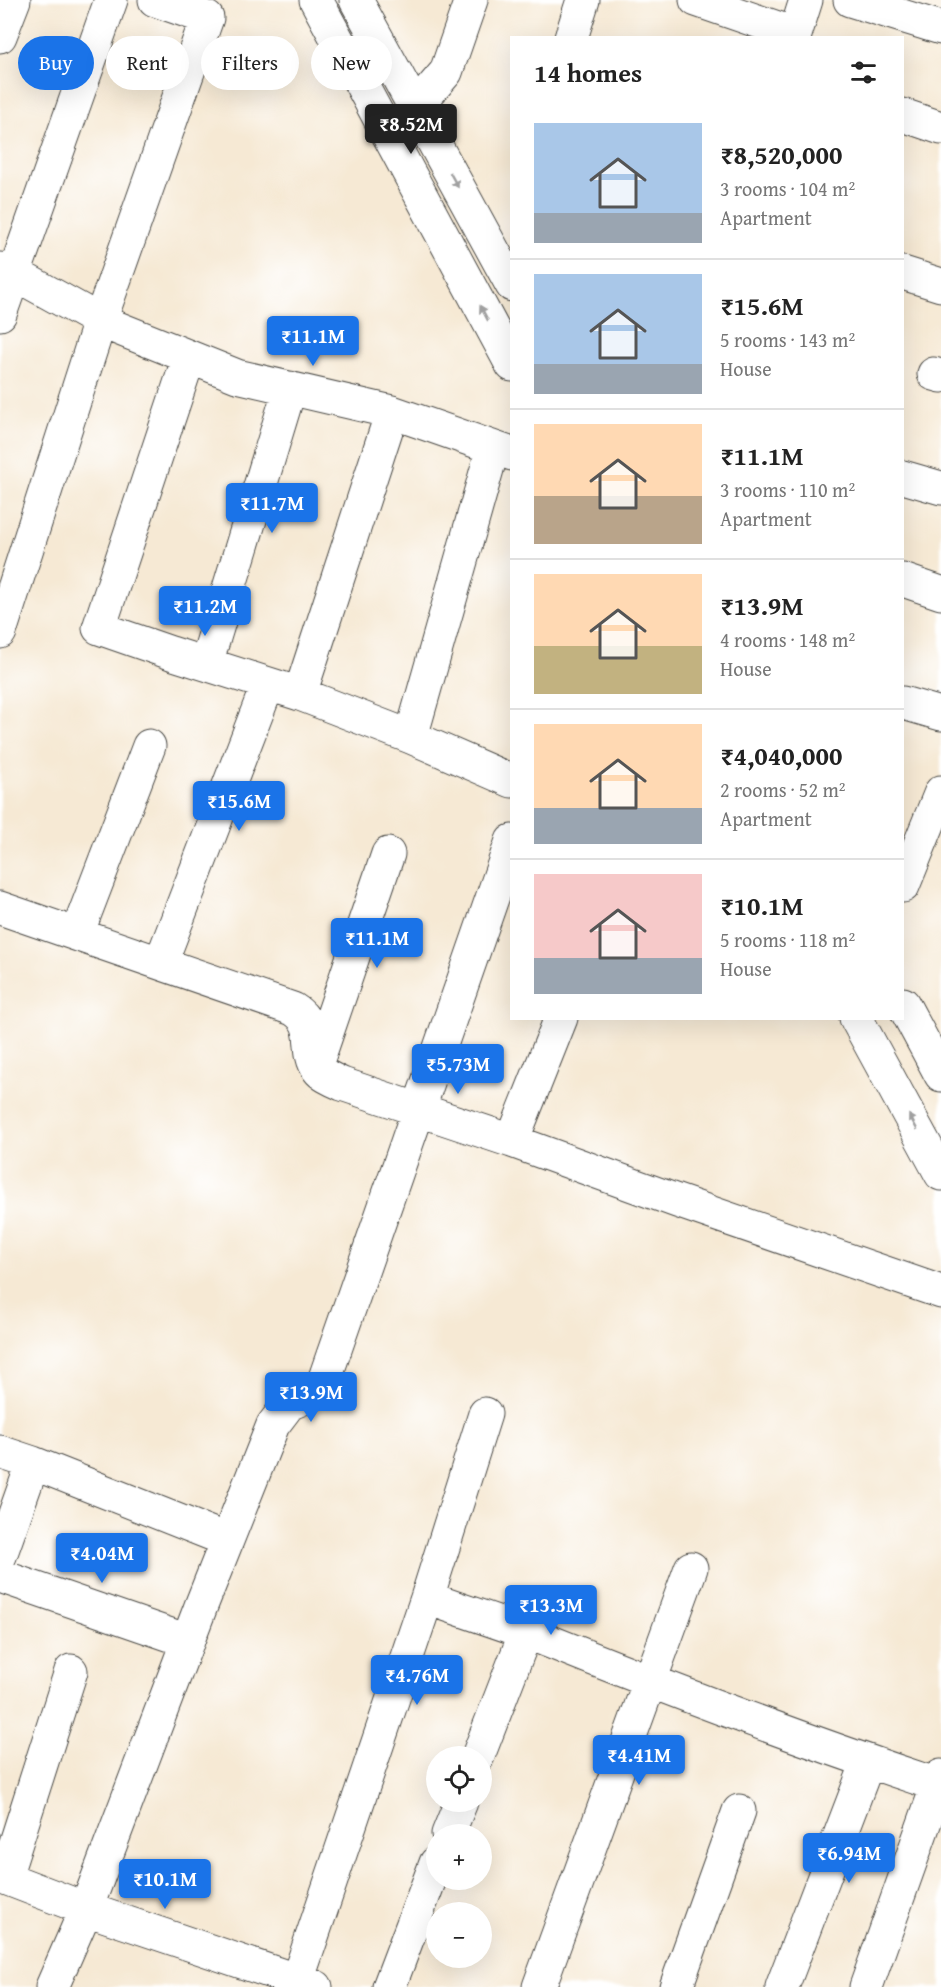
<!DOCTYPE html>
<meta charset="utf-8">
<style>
body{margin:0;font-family:"Gentium Book Plus",serif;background:#f2f2f2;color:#222;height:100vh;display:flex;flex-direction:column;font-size:22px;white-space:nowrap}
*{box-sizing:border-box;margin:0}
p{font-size:20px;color:#767676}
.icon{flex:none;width:33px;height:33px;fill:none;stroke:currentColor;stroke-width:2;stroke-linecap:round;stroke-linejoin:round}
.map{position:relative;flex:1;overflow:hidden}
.sheet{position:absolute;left:510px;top:36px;width:394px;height:984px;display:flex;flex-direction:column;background:#fff;border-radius:0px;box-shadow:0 6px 24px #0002}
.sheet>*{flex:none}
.banner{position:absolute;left:18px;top:36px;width:402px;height:54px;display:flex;gap:12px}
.controls{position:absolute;left:426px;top:1746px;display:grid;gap:12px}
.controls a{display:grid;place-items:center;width:66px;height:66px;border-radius:50%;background:#fff;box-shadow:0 6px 24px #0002;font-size:30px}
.price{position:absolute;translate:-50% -51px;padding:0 14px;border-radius:6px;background:#1a73e8;color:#fff;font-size:20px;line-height:39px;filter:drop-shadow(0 2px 3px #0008)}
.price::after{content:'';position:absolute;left:50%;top:36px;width:18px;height:14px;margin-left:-9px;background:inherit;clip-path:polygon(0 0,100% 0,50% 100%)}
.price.on{background:#222;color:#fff}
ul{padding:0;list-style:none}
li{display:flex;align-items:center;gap:18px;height:150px;padding:0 24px}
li+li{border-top:2px solid #e0e0e0}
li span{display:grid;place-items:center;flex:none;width:168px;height:120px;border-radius:0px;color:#555}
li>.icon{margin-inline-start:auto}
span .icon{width:72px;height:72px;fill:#fffc;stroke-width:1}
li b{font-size:26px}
h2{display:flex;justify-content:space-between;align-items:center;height:72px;padding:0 24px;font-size:26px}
.tag{padding:0 21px;border-radius:27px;background:#fff;box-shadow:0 6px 24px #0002;font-size:21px;line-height:54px}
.tag.on{background:#1a73e8;color:#fff}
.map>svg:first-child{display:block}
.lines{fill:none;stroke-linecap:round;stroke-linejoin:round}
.minor-casing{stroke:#494844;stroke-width:35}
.tertiary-casing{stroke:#494844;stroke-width:35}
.minor{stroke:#fff;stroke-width:33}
.tertiary{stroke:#fff;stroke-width:33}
.oneway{fill:#a0a0a0}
</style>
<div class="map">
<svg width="941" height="1987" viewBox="0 0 941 1987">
<rect width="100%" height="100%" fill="#fff"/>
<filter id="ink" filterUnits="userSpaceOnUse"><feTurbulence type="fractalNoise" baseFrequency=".0167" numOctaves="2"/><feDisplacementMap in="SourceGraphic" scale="12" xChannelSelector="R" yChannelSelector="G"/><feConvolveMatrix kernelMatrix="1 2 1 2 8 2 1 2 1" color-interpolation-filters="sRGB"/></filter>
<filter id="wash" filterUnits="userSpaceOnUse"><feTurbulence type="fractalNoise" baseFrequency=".008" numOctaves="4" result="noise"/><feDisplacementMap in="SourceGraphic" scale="24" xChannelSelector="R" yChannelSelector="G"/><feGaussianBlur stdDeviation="1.35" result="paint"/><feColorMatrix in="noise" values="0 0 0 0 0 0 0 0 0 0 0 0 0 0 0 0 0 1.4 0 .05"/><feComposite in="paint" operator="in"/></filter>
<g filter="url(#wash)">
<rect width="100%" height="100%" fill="#f6e9d4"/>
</g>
<g filter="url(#ink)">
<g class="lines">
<!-- minor casing -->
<g class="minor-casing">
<path id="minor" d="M 696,0 L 795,34
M 850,0 L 941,28
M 0,36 L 14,0
M 571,38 L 583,0
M 794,38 L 806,0
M 415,108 L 446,72 L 471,0
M 903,115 L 941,128
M 0,269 L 15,274 L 100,321 L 237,376 L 392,412 L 512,454
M 903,273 L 941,285
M 0,314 L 111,0
M 189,357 L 99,628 L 171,653 L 300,694 L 411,737 L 512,781
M 934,374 L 941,376
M 903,477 L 941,488
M 903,580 L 941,593
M 0,632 L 100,321 L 207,18 L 155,0
M 206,664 L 290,388
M 300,694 L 392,412
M 903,703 L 941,714
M 411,737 L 493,448
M 903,886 L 941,792
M 0,908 L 293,1009 C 320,1025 304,1050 318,1069 C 323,1076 334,1080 342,1084 L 512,1141 L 677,1201 L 941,1292
M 77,934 L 149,746
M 161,962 L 268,684
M 316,1065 L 388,854
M 512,1141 L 561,1018
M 0,1452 L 33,1463 L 227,1540
M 0,1556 L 33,1463
M 0,1576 L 188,1641
M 427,1598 L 526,1632 L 478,1756
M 526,1632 C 662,1687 799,1739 938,1785
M 448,1834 L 461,1802
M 0,1876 L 86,1909 L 316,1987
M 5,1877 L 71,1671
M 297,1981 L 427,1598 L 485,1414
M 52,1987 L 86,1909 L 201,1606 L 273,1425 L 289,1404 L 315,1393 L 324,1381 L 512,841
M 389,1987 L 436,1863
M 539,1987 L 691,1568
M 676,1987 L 739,1811
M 782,1987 L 868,1762
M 866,1987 L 941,1776"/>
</g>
<!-- tertiary casing -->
<g class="tertiary-casing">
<path id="tertiary" d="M 316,0 L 512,365
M 356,0 L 512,285
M 903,1004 L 941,1075
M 856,1018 L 941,1174"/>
</g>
<!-- minor -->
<use href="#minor" class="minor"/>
<!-- tertiary -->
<use href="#tertiary" class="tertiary"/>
</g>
<!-- one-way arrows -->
<defs><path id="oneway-solid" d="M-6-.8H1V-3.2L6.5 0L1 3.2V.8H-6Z" transform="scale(1.5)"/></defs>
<g class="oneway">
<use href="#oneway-solid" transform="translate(454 180) rotate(61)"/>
<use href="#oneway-solid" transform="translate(484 313) rotate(-118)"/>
<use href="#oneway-solid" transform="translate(913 1122) rotate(-119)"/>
</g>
</g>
</svg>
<div class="controls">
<a><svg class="icon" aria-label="locate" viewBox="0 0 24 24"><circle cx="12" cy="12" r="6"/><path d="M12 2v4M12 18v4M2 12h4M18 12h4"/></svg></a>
<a>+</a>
<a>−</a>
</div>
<b class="price on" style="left:411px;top:155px">₹8.52M</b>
<b class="price" style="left:313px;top:367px">₹11.1M</b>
<b class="price" style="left:272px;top:534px">₹11.7M</b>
<b class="price" style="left:205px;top:637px">₹11.2M</b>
<b class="price" style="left:239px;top:832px">₹15.6M</b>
<b class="price" style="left:377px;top:969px">₹11.1M</b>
<b class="price" style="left:458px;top:1095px">₹5.73M</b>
<b class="price" style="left:311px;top:1423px">₹13.9M</b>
<b class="price" style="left:102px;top:1584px">₹4.04M</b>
<b class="price" style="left:551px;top:1636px">₹13.3M</b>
<b class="price" style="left:417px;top:1706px">₹4.76M</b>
<b class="price" style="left:639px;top:1786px">₹4.41M</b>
<b class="price" style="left:849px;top:1884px">₹6.94M</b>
<b class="price" style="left:165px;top:1910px">₹10.1M</b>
<div class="banner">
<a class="tag on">Buy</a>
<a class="tag">Rent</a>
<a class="tag">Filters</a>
<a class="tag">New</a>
</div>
<section class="sheet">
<h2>14 homes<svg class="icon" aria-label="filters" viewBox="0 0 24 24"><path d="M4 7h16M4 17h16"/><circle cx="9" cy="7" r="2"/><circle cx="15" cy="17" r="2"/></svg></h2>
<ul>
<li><span style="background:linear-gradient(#a9c7e8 75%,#9aa5b1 0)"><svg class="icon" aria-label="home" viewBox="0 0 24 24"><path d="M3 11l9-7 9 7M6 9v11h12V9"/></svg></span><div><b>₹8,520,000</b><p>3 rooms · 104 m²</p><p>Apartment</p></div></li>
<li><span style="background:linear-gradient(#a9c7e8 75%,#9aa5b1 0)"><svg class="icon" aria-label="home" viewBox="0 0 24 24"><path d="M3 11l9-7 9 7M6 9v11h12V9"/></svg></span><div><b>₹15.6M</b><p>5 rooms · 143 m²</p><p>House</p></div></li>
<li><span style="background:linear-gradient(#ffd9b3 60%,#b9a48a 0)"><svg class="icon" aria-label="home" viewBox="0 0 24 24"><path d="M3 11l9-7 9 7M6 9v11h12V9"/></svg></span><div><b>₹11.1M</b><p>3 rooms · 110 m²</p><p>Apartment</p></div></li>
<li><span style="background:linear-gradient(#ffd9b3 60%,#c2b280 0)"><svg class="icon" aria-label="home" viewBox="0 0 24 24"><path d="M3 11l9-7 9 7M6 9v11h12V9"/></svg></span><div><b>₹13.9M</b><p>4 rooms · 148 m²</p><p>House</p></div></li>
<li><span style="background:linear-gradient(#ffd9b3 70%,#9aa5b1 0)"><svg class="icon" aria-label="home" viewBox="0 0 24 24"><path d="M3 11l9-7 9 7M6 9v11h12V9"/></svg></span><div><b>₹4,040,000</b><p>2 rooms · 52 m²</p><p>Apartment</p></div></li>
<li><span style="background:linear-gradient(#f6c9c9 70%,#9aa5b1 0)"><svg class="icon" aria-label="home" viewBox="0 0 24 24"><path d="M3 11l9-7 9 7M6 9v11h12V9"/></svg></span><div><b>₹10.1M</b><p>5 rooms · 118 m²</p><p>House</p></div></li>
</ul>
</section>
</div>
